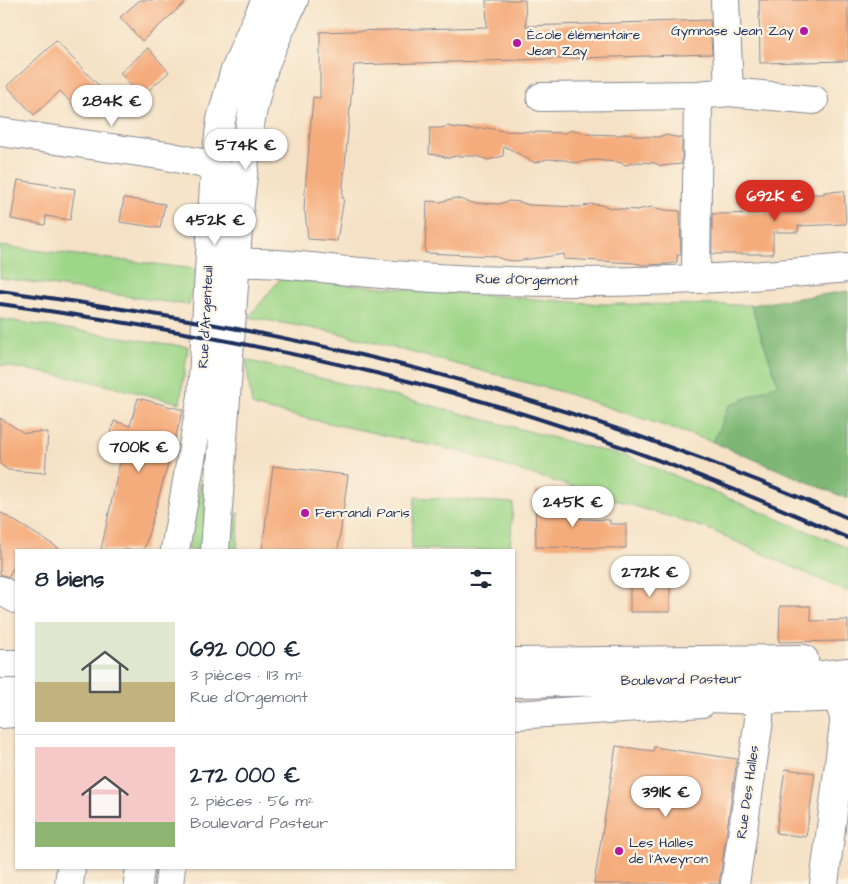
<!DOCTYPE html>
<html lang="fr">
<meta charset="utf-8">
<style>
body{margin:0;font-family:"Architects Daughter",sans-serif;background:#f2f2f3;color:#1f2937;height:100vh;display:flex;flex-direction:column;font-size:19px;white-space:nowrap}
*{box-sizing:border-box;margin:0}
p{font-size:16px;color:#747a83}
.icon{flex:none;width:28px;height:28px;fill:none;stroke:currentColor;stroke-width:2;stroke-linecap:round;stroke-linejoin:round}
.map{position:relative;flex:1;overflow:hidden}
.panel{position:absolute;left:15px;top:549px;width:500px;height:320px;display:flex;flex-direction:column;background:#fff;border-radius:0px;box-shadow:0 1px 4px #0004}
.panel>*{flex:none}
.price{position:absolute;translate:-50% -42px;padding:0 11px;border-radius:18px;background:#fff;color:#222;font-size:16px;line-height:32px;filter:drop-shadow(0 1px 2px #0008)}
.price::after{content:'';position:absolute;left:50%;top:30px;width:15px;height:11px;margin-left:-8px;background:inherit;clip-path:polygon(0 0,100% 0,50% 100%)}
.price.selected{background:#d93025;color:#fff}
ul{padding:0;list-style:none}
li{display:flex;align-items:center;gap:15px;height:125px;padding:0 20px}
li+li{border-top:1px solid #e0e1e3}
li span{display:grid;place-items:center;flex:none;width:140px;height:100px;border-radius:0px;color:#555}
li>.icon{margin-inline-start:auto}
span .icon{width:60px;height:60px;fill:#fffc;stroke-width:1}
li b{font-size:21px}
h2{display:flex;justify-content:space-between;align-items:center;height:60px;padding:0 20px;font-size:21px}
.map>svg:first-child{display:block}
.green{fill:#9ed688;stroke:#5c8273}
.forest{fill:#7eb774;stroke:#4c7369}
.building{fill:#f5ac7c}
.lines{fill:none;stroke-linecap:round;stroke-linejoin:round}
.minor-casing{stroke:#888892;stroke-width:30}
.major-casing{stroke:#888892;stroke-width:30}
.minor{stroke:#fff;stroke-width:28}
.major{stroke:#fff;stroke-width:28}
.rail{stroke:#1b2f5e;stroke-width:4}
.poi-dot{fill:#b5179e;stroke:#fcf5e5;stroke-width:2}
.labels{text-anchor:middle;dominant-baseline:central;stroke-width:4.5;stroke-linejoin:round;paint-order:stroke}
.poi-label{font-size:14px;fill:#1b2f5e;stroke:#fcf5e5;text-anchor:start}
.street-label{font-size:14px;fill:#1b2f5e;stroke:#fcf5e5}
</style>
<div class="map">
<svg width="848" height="884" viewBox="0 0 848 884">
<rect width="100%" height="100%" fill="#fcf5e5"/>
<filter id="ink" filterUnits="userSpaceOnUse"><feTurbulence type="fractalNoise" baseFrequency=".02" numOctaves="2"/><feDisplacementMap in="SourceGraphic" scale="10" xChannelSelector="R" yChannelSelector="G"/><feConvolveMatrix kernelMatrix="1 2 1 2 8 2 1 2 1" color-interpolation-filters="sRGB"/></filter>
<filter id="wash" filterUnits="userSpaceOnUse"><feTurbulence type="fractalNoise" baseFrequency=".0096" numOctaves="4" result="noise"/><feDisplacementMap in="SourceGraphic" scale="20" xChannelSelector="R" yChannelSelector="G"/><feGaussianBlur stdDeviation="1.12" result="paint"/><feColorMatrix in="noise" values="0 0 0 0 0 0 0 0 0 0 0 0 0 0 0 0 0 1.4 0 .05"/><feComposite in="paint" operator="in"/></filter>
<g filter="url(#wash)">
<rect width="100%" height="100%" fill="#f5e2c6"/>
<!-- green -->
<path class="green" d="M 0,246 L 196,269 L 189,305 L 0,278 Z
M 280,279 L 601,304 L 751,305 L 778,384 L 729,406 L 713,442 L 562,392 L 338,333 L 249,317 Z
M 0,319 L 188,347 L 180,403 L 85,380 L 0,365 Z
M 246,360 L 418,402 L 634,459 L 848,548 L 848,592 L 706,528 L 453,450 L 264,409 L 252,405 Z
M 203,472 L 208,472 L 203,550 L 188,550 Z
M 415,497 L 513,503 L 510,550 L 411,549 Z
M 239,513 L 237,550 L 227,550 L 229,519 Z"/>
<!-- forest -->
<path class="forest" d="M 848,291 L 848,499 L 713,442 L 729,406 L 778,384 L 751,305 Z"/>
<g id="blocks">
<!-- building -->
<path class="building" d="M 140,0 L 188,0 L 142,41 L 120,17 Z
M 486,0 L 525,0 L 526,26 L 710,20 L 712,54 L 354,65 L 342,198 L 344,198 L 337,241 L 308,239 L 305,212 L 304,211 L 305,191 L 313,97 L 320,98 L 320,32 L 487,27 Z
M 759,0 L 848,0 L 848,61 L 760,63 Z
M 56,41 L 99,86 L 76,108 L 60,91 L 34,115 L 7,86 Z
M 148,48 L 169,72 L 141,97 L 120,73 Z
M 447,126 L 457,128 L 477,129 L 488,128 L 504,131 L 565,133 L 572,130 L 579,131 L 586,134 L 619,135 L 629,133 L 637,136 L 658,137 L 665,135 L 682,138 L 682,164 L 661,166 L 655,163 L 637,162 L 626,165 L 618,162 L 593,160 L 575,163 L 565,160 L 547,159 L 535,163 L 504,146 L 503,156 L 488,160 L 477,156 L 456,156 L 448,158 L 438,155 L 429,154 L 430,128 L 441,128 Z
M 18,180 L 75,189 L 70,220 L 46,216 L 45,225 L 11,219 Z
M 844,191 L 846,224 L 798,226 L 798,232 L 773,232 L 773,254 L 712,254 L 712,214 L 772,213 L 772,217 L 772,195 L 824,194 L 824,192 Z
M 124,198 L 165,204 L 160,228 L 120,222 Z
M 455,198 L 473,203 L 499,204 L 509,201 L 520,202 L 529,205 L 581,207 L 591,204 L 602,205 L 611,208 L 637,210 L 652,207 L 665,210 L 680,211 L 681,255 L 677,255 L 677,262 L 669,264 L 643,265 L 634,263 L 564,259 L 564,254 L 516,261 L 505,260 L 494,256 L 425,253 L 427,201 L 440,202 Z
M 138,398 L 183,410 L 144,550 L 101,550 L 120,462 L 104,458 L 114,421 L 130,426 Z
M 0,418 L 24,433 L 48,432 L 45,473 L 8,470 L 0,464 Z
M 273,466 L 348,475 L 338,550 L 262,550 Z
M 556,489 L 556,515 L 581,515 L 581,519 L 610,520 L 610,524 L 626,524 L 626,548 L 536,547 L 535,490 Z
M 0,512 L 62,550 L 16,550 L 16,563 L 8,577 L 0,574 Z
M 630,583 L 670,586 L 670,612 L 630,612 Z
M 780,606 L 810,606 L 811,621 L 848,620 L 848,641 L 779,642 Z
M 616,746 L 653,751 L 654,747 L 737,759 L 719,884 L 594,884 Z
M 785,769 L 815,773 L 806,837 L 776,833 Z"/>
</g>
</g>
<g filter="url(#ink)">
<use href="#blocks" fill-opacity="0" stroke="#888892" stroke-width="1"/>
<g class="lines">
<!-- minor casing -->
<g class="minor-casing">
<path id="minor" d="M 725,0 L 729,92
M 698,95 L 729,92 L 814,100
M 541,97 L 698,95 L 696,278
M 0,132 L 167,156 L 215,166 L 230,184
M 215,270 C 222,266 228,263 236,262 C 243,262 251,263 259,263 C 289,264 319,268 349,271 C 514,288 683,284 848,268
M 0,590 L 16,599
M 69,884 L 71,868
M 138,884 L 140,868
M 169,884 L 171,868
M 735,884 L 759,720 L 759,700
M 824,884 L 844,724 L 844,717 L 838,698"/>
</g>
<!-- major casing -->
<g class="major-casing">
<path id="major" d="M 175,550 L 202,396 L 215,166 L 221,120 L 234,73 L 252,30 L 266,0
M 215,550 L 240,202 C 245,159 249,115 262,74 C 270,48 283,24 294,0
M 514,662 L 804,659
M 0,664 L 16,664
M 514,683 L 798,678 L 848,672
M 0,693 L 16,693
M 683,697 L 759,700 L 848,697
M 0,714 L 16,713
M 514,715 L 702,703"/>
</g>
<!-- minor -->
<use href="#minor" class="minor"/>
<!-- major -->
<use href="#major" class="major"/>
<!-- rail -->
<path class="rail" d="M 0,291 C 154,312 306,338 456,379 C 590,416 721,463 848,518
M 0,304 C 130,322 260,344 388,376 C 546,415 700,472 848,538"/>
</g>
</g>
<!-- markers -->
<g class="poi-dot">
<circle cx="804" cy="31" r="5"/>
<circle cx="517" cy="43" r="5"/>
<circle cx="305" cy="513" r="5"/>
<circle cx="619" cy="851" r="5"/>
</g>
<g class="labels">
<!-- poi labels -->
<g class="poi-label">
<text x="794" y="31" text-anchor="end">Gymnase Jean Zay</text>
<text x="527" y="35">École élémentaire<tspan x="527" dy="16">Jean Zay</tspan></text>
<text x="315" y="513">Ferrandi Paris</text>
<text x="629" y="843">Les Halles<tspan x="629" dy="16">de l'Aveyron</tspan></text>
</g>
<!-- street labels -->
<g class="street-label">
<text transform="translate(527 280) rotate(1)">Rue d'Orgemont</text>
<text transform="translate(206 317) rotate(-87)">Rue d'Argenteuil</text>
<text transform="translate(681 680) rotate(-1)">Boulevard Pasteur</text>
<text transform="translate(748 792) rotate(-82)">Rue Des Halles</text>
</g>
</g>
</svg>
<b class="price" style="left:112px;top:127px">284K €</b>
<b class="price" style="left:246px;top:171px">574K €</b>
<b class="price selected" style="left:775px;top:222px">692K €</b>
<b class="price" style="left:215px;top:246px">452K €</b>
<b class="price" style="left:139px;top:473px">700K €</b>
<b class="price" style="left:573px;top:528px">245K €</b>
<b class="price" style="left:650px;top:598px">272K €</b>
<b class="price" style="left:666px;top:818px">391K €</b>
<section class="panel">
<h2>8 biens<svg class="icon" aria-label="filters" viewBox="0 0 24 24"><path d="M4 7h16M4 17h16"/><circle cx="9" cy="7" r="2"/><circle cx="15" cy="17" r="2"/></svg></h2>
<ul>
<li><span style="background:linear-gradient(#dfe7d0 60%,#c2b280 0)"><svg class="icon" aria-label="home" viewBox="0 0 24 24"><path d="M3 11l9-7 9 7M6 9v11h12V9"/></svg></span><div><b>692 000 €</b><p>3 pièces · 113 m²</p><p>Rue d'Orgemont</p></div></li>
<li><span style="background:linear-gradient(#f6c9c9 75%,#8fb573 0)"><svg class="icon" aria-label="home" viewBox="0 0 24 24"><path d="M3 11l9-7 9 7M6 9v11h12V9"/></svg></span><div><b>272 000 €</b><p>2 pièces · 56 m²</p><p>Boulevard Pasteur</p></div></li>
</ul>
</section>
</div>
